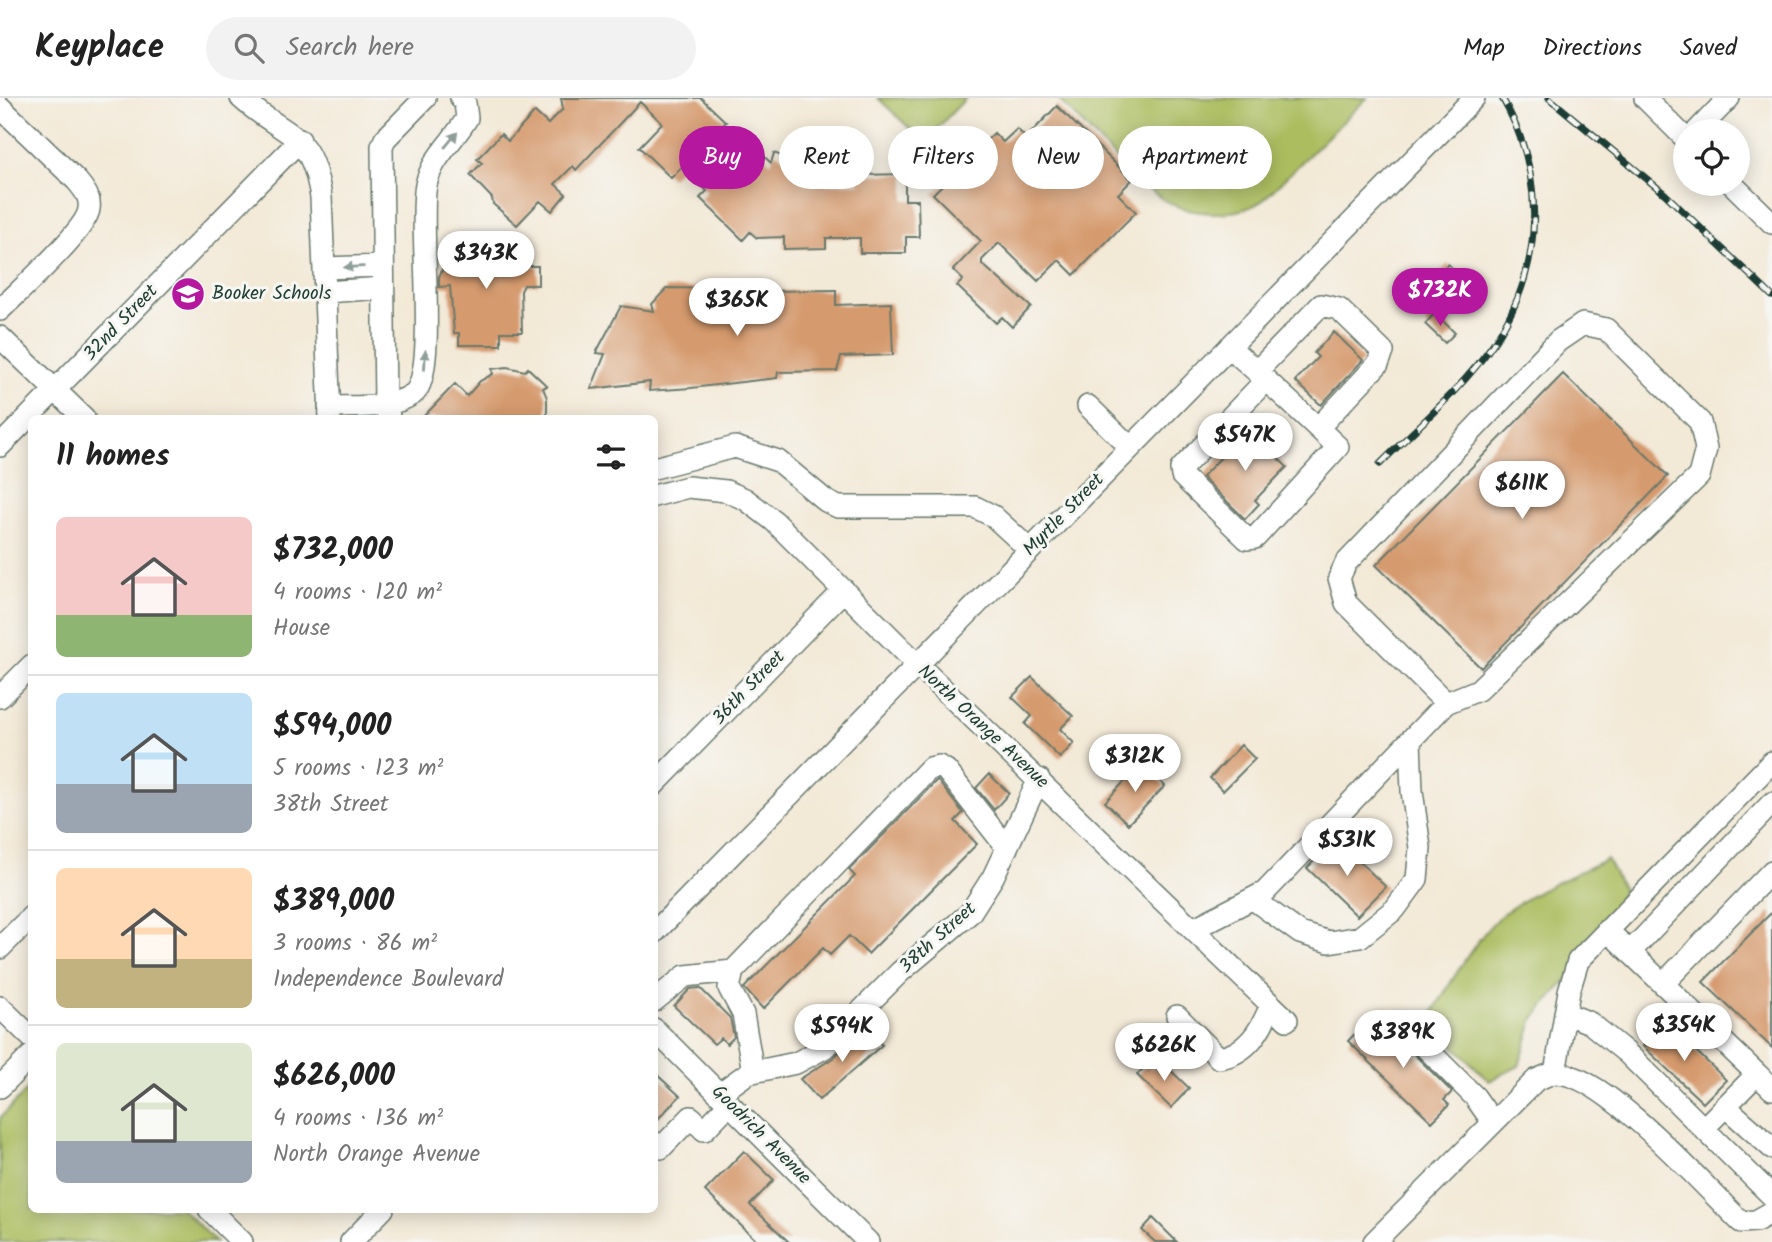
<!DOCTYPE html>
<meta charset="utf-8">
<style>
body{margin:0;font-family:Kalam,sans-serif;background:#f2f2f2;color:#222;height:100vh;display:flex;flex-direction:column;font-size:26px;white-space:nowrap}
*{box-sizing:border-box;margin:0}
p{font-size:23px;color:#767676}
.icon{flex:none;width:38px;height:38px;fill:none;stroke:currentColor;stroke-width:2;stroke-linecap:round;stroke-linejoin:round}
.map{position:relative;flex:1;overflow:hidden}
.drawer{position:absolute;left:28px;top:317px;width:630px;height:798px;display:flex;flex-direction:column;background:#fff;border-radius:10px;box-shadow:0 4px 18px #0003}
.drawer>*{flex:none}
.top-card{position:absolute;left:679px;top:28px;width:665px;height:63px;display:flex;gap:14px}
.fabs{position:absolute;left:1673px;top:21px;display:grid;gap:14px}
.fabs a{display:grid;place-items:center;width:77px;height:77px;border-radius:50%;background:#fff;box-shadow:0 4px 18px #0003;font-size:35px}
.price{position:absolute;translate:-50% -60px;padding:0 16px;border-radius:24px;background:#fff;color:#222;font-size:23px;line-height:46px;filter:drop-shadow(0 2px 4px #0008)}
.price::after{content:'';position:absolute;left:50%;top:42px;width:21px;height:16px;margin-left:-10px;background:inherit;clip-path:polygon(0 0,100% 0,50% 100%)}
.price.on{background:#b5179e;color:#fff}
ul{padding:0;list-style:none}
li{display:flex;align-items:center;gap:21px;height:175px;padding:0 28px}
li+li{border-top:2px solid #e0e0e0}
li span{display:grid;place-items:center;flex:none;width:196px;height:140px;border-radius:10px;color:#555}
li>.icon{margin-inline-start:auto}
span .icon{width:84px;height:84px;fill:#fffc;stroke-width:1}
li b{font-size:30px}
h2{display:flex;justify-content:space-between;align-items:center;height:84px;padding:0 28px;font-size:30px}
.chip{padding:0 24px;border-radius:32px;background:#fff;box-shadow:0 4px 18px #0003;font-size:24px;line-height:63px}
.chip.on{background:#b5179e;color:#fff}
header{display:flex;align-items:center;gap:42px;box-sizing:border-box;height:98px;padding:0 35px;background:#fff;border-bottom:2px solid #e0e0e0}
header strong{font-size:33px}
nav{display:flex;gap:38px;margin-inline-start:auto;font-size:24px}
.search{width:490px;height:63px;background:#f2f2f2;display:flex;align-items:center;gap:18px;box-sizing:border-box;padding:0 24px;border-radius:38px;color:#767676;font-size:26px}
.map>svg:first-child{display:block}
.green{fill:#acbd60;stroke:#667d4a;stroke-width:2}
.building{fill:#d59a6d}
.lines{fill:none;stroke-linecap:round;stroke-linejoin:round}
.minor-casing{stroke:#69796d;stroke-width:24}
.minor{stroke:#fff;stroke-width:21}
.rail-casing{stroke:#1f3d34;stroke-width:7}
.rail{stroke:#f6f6f2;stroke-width:4.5;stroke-dasharray:13;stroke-linecap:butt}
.oneway{fill:#8f9e9a}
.labels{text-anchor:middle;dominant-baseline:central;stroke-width:6;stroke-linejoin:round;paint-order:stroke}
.poi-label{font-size:19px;fill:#1f3d34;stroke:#f6f6f2;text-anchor:start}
.street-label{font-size:19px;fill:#1f3d34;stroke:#f6f6f2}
</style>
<header>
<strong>Keyplace</strong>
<div class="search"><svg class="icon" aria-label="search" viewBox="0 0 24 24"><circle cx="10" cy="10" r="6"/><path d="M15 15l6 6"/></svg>Search here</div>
<nav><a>Map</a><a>Directions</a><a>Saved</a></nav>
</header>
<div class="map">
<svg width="1772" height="1144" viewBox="0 0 1772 1144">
<rect width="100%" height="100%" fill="#f6f6f2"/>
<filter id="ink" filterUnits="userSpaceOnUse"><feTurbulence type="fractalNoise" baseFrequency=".0143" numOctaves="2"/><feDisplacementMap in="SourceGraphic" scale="14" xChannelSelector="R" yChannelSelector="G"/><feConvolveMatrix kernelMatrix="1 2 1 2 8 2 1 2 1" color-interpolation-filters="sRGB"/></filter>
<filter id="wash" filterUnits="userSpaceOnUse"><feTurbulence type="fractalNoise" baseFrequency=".00686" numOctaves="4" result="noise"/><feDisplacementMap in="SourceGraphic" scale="28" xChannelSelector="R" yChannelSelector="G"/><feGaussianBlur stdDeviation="1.57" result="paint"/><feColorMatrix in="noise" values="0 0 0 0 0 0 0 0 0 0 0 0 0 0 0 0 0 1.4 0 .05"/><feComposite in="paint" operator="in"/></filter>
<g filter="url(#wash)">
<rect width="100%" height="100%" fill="#f3e9d7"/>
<!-- green -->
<path class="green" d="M 878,0 L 966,0 L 924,44 Z
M 1057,0 L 1367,0 L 1262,103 C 1234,121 1185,118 1158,98 C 1123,72 1089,31 1057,0 Z
M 1607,761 L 1623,792 L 1608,833 L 1534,920 L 1519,968 L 1489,983 L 1428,922 C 1445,895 1478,835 1502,817 C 1533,793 1572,778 1607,761 Z
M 31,988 L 32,1111 L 182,1111 L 216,1144 L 0,1144 L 0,1020 Z"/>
<g id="blocks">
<!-- building -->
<path class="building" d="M 561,0 L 701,0 L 726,24 L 720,30 L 745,54 L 752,47 L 771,65 L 774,55 L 803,66 L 799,76 L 825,75 L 825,86 L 859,85 L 859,77 L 905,76 L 905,102 L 918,102 L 919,139 L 906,139 L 906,155 L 860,155 L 860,140 L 826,140 L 826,150 L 784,151 L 784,139 L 757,140 L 750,134 L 743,142 L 700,100 L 707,93 L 682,69 L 671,80 L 639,49 L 662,25 L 640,4 L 576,72 L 573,68 L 555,86 L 566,96 L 552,113 L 540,103 L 517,127 L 493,106 L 492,100 L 470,77 L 482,65 L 477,61 L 501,36 L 508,43 L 535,14 L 548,26 L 563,11 Z
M 1057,8 L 1132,82 L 1118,96 L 1136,114 L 1074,177 L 1059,162 L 1038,183 L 999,145 L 982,162 L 982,166 L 1031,209 L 1012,229 L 1002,219 L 996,225 L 957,188 L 963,182 L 953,172 L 981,143 L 933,96 L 994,35 L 1003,44 L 1017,31 L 1026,40 Z
M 512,142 L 513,154 L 517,154 L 518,168 L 538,168 L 538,187 L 524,187 L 521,193 L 522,234 L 501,234 L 501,247 L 459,247 L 459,235 L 454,235 L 450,188 L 439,189 L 439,179 L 445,165 L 453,166 L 453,156 L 458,155 L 457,143 Z
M 1448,166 L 1477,194 L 1462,209 L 1433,181 Z
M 667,190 L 741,191 L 743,212 L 764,211 L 770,193 L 836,192 L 836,207 L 891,205 L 893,257 L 841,259 L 837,273 L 778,274 L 777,280 L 691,290 L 649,293 L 650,284 L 591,291 L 605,256 L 596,255 L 621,208 L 654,213 L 652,206 Z
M 1435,215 L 1455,235 L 1445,245 L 1425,226 Z
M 1334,234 L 1363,262 L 1321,307 L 1295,283 L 1318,259 L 1314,255 Z
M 507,269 L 525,273 L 528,270 L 547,288 L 543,290 L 547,300 L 547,320 L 422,320 L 455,286 L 467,298 L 480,283 L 493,276 L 492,271 Z
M 1563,276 L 1668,378 L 1481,570 L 1376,467 Z
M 1248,331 L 1287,369 L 1255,402 L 1259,406 L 1245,421 L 1202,379 Z
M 1032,579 L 1073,618 L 1060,631 L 1074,645 L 1060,660 L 1025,626 L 1032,618 L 1012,599 Z
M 1241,647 L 1255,661 L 1223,693 L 1210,680 Z
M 1141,666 L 1165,688 L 1128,726 L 1105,704 Z
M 989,676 L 1009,695 L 994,712 L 976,690 Z
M 937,682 L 963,715 L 955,723 L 977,746 L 868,856 L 849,838 L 830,857 L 823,850 L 763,911 L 744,890 L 855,778 L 849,772 Z
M 1336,741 L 1386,789 L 1357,818 L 1307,770 Z
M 1772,814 L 1772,950 L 1703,884 Z
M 700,890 L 730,920 L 734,939 L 727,946 L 721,940 L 714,946 L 674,908 L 690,891 Z
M 1368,922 L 1387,940 L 1392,934 L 1452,994 L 1444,1002 L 1449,1007 L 1432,1024 L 1348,943 Z
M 1666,924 L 1726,982 L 1703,1005 L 1643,948 Z
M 865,928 L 882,947 L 819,1002 L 800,981 L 833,960 Z
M 1160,962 L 1189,990 L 1171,1010 L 1137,977 L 1146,967 L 1151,971 Z
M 654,974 L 680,998 L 654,1025 Z
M 744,1053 L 774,1082 L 750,1107 L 789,1144 L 758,1144 L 705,1093 Z
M 1153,1120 L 1177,1144 L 1155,1144 L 1142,1132 Z"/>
</g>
</g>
<g filter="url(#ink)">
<use href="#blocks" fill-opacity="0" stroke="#69796d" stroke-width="2"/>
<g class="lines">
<!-- minor casing -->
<g class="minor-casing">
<path id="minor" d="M 241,0 C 287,41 310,30 321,99 L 330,320
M 1645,0 L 1685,40
M 0,9 L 77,83 C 84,92 91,99 89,111 C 87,132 17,195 0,212
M 1697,33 L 1729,0
M 1732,86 L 1772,125
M 324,170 L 383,168
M 325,194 L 383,190
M 0,239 L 84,320
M 1229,249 C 1266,281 1302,315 1338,349 L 1255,440 L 1247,441 L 1182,378 L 1181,371 L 1266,282
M 1257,273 L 1321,207 L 1339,211 L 1383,254 L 1378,266 L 1318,330
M 1088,308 L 1130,349
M 329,309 C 355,308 390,312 413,296 C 439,278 418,125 426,87 C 432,59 454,43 467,20 L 465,5 L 461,0
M 389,318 L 385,307 L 382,48 L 385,41 L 425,0
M 0,348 L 300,42
M 654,370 L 735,349 L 778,363 L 826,403 L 838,409 L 975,409 L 993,418 L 1030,452
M 654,398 L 688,389 L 726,393 L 745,401 L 774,423 L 917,566 L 1287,922
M 0,599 L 32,567
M 654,687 L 844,492
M 1253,801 L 1300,835 L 1329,844 L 1360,839 L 1395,811 L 1417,781 L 1420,750 L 1412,693 L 1410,643
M 1193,831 L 1265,794 L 1446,605 L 1478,592 L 1699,378 L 1706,351 L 1700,324 L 1606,231 L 1583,226 L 1558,243 L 1346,465 L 1339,480 L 1346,505 L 1446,605
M 1607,832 L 1757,976
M 654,835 L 1474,0
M 0,850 L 32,818
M 1630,854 L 1772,705
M 1663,886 L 1772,773
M 654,903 L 685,878 L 733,873
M 0,909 L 32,940
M 1565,915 L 1590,925 L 1627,955 L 1772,1098
M 1177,918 L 1219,960 C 1247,956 1261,932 1271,907
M 1401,925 L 1475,999 L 1492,1023
M 654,931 L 868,1144
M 753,974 L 743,916 L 729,890 L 733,873 L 930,670 L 939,668 L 946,672 L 1007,750
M 1555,975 L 1569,893 L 1578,863 L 1772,664
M 0,989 L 32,957
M 719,996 L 748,975 L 796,965 L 824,950 L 900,874 L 970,815 L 993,779 L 1039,681
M 1725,1008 L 1772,1050
M 1704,1030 L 1757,976 L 1772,991
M 654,1044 L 661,1050 L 691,1019 L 704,1032 L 729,1006
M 209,1111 L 242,1144
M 351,1144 L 383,1111
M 1374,1144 L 1536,982 C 1542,980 1550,975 1556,975 C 1604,975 1705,1089 1741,1124 L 1756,1123 L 1772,1114"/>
</g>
<!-- minor -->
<use href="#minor" class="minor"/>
<!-- rail casing -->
<g class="rail-casing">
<path id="rail" d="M 1549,0 L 1665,96 L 1772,198
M 1380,366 C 1418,328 1462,291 1493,246 C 1544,172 1547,78 1502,0"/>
</g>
<!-- rail -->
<use href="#rail" class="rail"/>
</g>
<!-- one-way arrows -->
<defs><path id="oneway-solid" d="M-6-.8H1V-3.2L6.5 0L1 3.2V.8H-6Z" transform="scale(1.75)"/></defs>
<g class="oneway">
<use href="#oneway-solid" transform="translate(451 42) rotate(-50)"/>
<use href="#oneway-solid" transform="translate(354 169) rotate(178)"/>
<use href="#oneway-solid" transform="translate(425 262) rotate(-87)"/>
</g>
</g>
<!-- icons -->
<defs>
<g id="school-disc" transform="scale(1.75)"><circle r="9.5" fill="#b5179e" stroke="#f6f6f2"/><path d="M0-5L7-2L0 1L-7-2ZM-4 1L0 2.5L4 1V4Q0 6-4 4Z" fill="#fff"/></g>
</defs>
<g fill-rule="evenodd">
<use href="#school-disc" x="188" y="196"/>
</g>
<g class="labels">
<!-- poi labels -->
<g class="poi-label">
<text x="212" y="196">Booker Schools</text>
</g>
<!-- street labels -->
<g class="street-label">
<text transform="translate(121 225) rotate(-46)">32nd Street</text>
<text transform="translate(1064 417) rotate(-46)">Myrtle Street</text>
<text transform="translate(749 590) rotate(-46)">36th Street</text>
<text transform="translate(983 629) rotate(43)">North Orange Avenue</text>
<text transform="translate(938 840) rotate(-42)">38th Street</text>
<text transform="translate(761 1037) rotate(45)">Goodrich Avenue</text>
</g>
</g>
</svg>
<div class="fabs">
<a><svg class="icon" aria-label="locate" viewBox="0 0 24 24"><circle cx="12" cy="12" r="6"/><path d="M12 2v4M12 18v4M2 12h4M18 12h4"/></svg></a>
</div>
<b class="price" style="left:486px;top:193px">$343K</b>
<b class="price on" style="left:1440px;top:230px">$732K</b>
<b class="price" style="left:737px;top:240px">$365K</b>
<b class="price" style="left:1245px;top:375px">$547K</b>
<b class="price" style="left:1522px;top:423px">$611K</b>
<b class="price" style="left:1135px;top:696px">$312K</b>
<b class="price" style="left:1347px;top:780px">$531K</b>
<b class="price" style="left:1684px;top:965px">$354K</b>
<b class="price" style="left:842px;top:966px">$594K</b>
<b class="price" style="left:1403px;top:972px">$389K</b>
<b class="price" style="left:1164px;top:985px">$626K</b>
<div class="top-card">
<a class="chip on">Buy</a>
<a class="chip">Rent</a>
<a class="chip">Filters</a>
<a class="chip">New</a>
<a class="chip">Apartment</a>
</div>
<section class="drawer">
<h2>11 homes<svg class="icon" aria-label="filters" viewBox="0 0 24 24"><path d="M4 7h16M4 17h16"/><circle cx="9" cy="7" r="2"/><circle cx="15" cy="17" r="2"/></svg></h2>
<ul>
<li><span style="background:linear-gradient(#f6c9c9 70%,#8fb573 0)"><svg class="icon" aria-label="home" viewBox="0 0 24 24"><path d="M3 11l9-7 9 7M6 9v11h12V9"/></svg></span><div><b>$732,000</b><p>4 rooms · 120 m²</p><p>House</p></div></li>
<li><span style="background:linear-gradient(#bfe0f5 65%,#9aa5b1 0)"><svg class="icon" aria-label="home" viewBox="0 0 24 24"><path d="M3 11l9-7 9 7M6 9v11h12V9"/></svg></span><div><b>$594,000</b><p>5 rooms · 123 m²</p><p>38th Street</p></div></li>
<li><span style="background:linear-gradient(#ffd9b3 65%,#c2b280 0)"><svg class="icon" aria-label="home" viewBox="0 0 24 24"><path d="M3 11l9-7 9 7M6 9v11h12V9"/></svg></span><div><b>$389,000</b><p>3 rooms · 86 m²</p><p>Independence Boulevard</p></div></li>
<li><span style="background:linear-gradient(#dfe7d0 70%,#9aa5b1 0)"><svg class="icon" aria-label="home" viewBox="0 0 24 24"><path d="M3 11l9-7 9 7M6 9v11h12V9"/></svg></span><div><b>$626,000</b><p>4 rooms · 136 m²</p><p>North Orange Avenue</p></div></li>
</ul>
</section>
</div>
